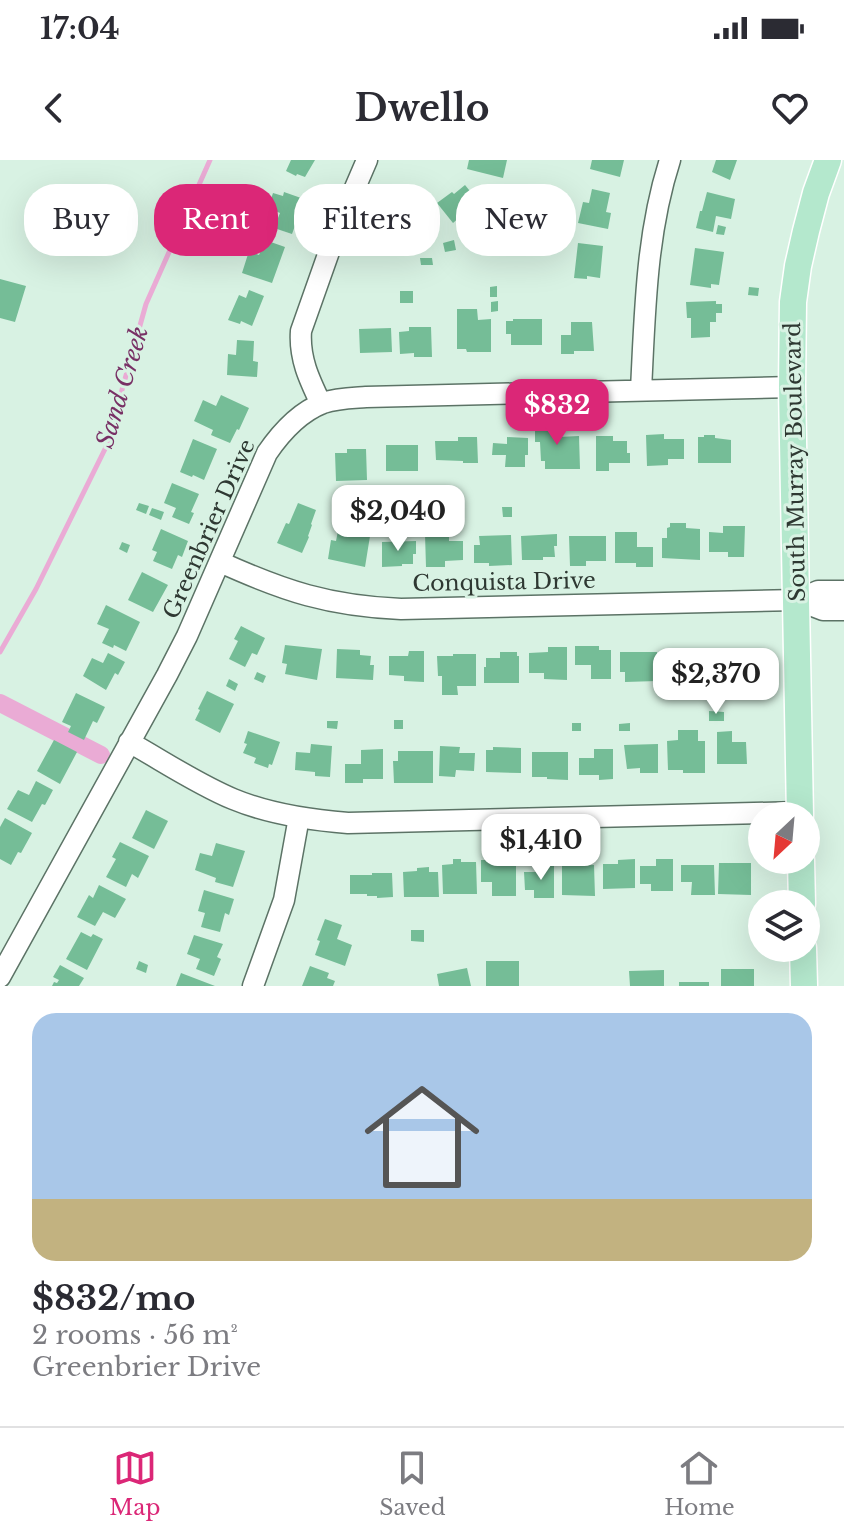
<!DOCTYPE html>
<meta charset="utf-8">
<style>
body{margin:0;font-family:"Libre Baskerville",serif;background:#f7f7f7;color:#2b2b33;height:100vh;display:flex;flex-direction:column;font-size:30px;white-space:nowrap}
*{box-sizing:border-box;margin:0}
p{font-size:26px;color:#7c7c81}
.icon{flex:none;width:44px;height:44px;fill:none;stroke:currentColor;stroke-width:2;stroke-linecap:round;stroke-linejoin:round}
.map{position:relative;height:826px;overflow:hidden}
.panel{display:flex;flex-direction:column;background:#fff;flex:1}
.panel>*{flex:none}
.guide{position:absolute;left:24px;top:24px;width:796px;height:72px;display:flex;gap:16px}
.needle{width:52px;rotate:206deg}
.buttons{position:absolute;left:748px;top:642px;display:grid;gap:16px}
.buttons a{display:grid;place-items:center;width:72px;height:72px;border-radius:50%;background:#fff;box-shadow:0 8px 32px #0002;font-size:40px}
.price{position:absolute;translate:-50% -68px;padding:0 18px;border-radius:16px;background:#fff;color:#222;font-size:26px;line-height:52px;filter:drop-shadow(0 2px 4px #0008)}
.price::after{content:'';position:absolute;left:50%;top:48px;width:24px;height:18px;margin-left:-12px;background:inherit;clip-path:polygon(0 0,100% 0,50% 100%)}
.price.on{background:#db2777;color:#fff}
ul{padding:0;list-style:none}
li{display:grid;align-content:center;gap:16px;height:424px;padding:0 32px}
li span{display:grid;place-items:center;height:248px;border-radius:24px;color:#555}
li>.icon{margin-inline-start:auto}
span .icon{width:144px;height:144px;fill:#fffc;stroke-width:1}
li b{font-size:34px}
.tag{padding:0 28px;border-radius:32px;background:#fff;box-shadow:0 8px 32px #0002;font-size:28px;line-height:72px}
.tag.on{background:#db2777;color:#fff}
.status{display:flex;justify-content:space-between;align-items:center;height:56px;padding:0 40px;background:#fff;direction:ltr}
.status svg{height:22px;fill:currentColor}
header{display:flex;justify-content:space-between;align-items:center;height:104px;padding:0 32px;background:#fff;font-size:36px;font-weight:700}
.tabs{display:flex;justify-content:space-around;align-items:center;height:112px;border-top:2px solid #e1e1e2;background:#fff;font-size:22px;color:#7c7c81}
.tabs a{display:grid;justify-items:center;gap:4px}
.tabs .on{color:#db2777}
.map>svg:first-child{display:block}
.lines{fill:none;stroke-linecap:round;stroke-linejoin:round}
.stream{stroke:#eaabd5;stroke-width:5}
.canal{stroke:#eaabd5;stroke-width:18}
.building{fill:#75bd97}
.minor-casing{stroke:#5c7366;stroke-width:23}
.major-casing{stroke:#fff;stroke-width:29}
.minor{stroke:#fff;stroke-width:20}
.major{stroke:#b4e8cd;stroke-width:26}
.labels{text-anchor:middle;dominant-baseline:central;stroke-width:6;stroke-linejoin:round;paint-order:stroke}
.street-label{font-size:22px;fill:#2e3832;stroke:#d8f2e3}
.water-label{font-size:24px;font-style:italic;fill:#783065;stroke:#d8f2e3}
</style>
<div class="status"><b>17:04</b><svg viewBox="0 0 49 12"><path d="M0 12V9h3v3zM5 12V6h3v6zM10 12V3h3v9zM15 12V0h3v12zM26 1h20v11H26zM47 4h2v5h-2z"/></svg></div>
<header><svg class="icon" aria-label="back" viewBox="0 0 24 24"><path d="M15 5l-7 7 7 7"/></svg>Dwello<svg class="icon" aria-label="heart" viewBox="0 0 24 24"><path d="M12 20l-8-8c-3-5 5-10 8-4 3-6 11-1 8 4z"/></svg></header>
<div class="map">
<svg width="844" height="826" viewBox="0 0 844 826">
<rect width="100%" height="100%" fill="#d8f2e3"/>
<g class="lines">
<!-- stream -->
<path class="stream" d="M 0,492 L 36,429 L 106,287 L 146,144 L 210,0"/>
<!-- canal -->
<path class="canal" d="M 0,543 L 101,595"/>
</g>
<!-- building -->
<path class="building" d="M 291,0 L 315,0 L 305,17 L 297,14 L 296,16 L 286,11 Z
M 469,0 L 507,0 L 503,18 L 467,9 Z
M 592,0 L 624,0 L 620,17 L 590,9 Z
M 716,0 L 737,0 L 730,20 L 712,12 Z
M 465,25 L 478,41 L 453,63 L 437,43 L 452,32 L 454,34 Z
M 507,28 L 517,32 L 513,38 L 504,34 Z
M 592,29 L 610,33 L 606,52 L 611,53 L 608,69 L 578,63 L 583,42 L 589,43 Z
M 284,32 L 301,38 L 298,48 L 301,49 L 292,74 L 274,68 L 280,53 L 268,48 L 273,33 L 283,36 Z
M 707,32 L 735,39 L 731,59 L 716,56 L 713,72 L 696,68 L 700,51 L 702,51 Z
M 393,44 L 430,48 L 426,81 L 405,79 L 406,67 L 391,65 Z
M 718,65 L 726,67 L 724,75 L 716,74 Z
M 532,69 L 543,72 L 540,85 L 529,82 Z
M 265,80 L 285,87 L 272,123 L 242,113 L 249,91 L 259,95 Z
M 454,80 L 456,90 L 445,92 L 443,83 Z
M 578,83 L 603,86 L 600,118 L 587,116 L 587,119 L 574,118 Z
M 695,88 L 724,92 L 719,125 L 711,124 L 711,128 L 690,125 Z
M 420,98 L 432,98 L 433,105 L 421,105 Z
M 0,119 L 26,126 L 15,162 L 0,158 Z
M 497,126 L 497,137 L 490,137 L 490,127 Z
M 749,127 L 759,128 L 758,136 L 748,135 Z
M 249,130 L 264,136 L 252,166 L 241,161 L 240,164 L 228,160 L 239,135 L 246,138 Z
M 400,131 L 413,131 L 413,143 L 400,143 Z
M 498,141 L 498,151 L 491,152 L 491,142 Z
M 716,141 L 716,144 L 722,144 L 722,153 L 716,153 L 716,162 L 710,162 L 710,177 L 691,178 L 691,158 L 687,158 L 686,142 Z
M 457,149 L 477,149 L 478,160 L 491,159 L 491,192 L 467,192 L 466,189 L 457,189 Z
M 513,159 L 542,159 L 542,185 L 511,185 L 511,174 L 506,174 L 506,161 L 513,161 Z
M 571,162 L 592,162 L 594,191 L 574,191 L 574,194 L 561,194 L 561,175 L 571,175 Z
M 409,167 L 431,167 L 432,197 L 414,197 L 414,193 L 400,194 L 399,172 L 409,171 Z
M 391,168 L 392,192 L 360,193 L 359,169 Z
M 237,180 L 254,181 L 253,201 L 258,202 L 257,217 L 227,215 L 228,194 L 236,195 Z
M 221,235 L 249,248 L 239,270 L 237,269 L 230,283 L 211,275 L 213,270 L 194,261 L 203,240 L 216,246 Z
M 544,260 L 557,260 L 558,277 L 579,276 L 580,309 L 545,309 L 545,301 L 541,301 L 540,282 L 535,282 L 535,263 L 544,263 Z
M 664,274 L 664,279 L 684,279 L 684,299 L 668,299 L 668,305 L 647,306 L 646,275 Z
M 704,275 L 715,275 L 715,278 L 731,280 L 731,303 L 698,303 L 698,277 L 704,277 Z
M 596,276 L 613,276 L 613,281 L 627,281 L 627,293 L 630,293 L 630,303 L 609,303 L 609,311 L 596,311 Z
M 458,277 L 477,277 L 478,303 L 463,303 L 463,301 L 436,300 L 435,281 L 458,281 Z
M 507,277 L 528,278 L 528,295 L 525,295 L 525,307 L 505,307 L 506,295 L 492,295 L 493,283 L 507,284 Z
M 193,279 L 217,289 L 204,320 L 193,315 L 192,317 L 180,312 Z
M 386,285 L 418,285 L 418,311 L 386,311 Z
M 347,289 L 366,289 L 367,320 L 336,321 L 335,293 L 347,293 Z
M 172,323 L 199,334 L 191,352 L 194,353 L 189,364 L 172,357 L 176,348 L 164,343 Z
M 139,343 L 149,346 L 146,354 L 136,350 Z
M 298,343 L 316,350 L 311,364 L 312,365 L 308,376 L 309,377 L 302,393 L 277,383 L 286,363 L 289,364 Z
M 502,347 L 512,347 L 512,357 L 503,357 Z
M 152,348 L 164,352 L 161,360 L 149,355 Z
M 670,363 L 686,363 L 686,368 L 700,369 L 700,400 L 662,398 L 662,378 L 667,378 L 667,368 L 670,367 Z
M 346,365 L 358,367 L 356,374 L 370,376 L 365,407 L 328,399 L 331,380 L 336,381 L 338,371 L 345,372 Z
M 723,366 L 745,366 L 744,397 L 728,397 L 728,392 L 709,392 L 709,372 L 723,373 Z
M 161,369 L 188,381 L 182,397 L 178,395 L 172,409 L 153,401 L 157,392 L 152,390 Z
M 615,372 L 637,372 L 637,387 L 653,387 L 653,407 L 636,407 L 636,403 L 615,403 Z
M 425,374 L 449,374 L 449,381 L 463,381 L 463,400 L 445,401 L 445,407 L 426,407 Z
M 557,374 L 557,386 L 554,386 L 555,397 L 543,397 L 543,400 L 522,400 L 521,376 Z
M 511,375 L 512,405 L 489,406 L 489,403 L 474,403 L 474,385 L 480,385 L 479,376 Z
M 569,376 L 606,376 L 606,401 L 586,401 L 586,406 L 570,406 Z
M 416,381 L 416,394 L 413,394 L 413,404 L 402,404 L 402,406 L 382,407 L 382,382 Z
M 122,382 L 130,385 L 127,393 L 119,389 Z
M 142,412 L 168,425 L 153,452 L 128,440 Z
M 106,445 L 140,462 L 126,491 L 114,485 L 113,488 L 102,483 L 109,469 L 97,464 Z
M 241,466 L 265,478 L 257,495 L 252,493 L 245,507 L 229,499 L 238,481 L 234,479 Z
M 285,485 L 322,489 L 317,520 L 285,514 L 287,504 L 282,503 Z
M 575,486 L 599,486 L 599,490 L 611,490 L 611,519 L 591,519 L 591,505 L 575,505 Z
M 548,487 L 567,487 L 567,520 L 544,519 L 544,513 L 529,513 L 529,493 L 548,492 Z
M 337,489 L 360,490 L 360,495 L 371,496 L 370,505 L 374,505 L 373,520 L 336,518 Z
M 711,489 L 732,490 L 731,493 L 744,493 L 743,523 L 722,523 L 722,509 L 711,508 Z
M 683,490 L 683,494 L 697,494 L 697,507 L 701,506 L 702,517 L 666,517 L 665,494 L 667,494 L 667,491 Z
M 409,491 L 424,491 L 424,522 L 404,521 L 404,516 L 389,515 L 389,496 L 408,496 Z
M 500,492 L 517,492 L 517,496 L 519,496 L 519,523 L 484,523 L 484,507 L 486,507 L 486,498 L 500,498 Z
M 620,492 L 657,492 L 657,521 L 625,522 L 625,512 L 620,512 Z
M 108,493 L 125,502 L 118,515 L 115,513 L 106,530 L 83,516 L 92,498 L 103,503 Z
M 453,494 L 476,494 L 476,526 L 457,526 L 458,535 L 442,535 L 442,516 L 438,516 L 437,496 L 453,496 Z
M 257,512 L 266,516 L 263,523 L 254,519 Z
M 229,519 L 238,524 L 235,531 L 226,526 Z
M 207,531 L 234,544 L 220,573 L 195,560 L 200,550 L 198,549 Z
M 76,533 L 105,547 L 97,563 L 93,561 L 84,580 L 68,572 L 71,566 L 62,562 Z
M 709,551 L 724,552 L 724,561 L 709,561 Z
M 394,560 L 403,560 L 403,569 L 394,569 Z
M 327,561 L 338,561 L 337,569 L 327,568 Z
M 572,563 L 581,563 L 581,571 L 572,571 Z
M 630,563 L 630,571 L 619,571 L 619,564 Z
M 678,570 L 698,570 L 698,581 L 705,581 L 705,613 L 683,613 L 683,610 L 668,610 L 667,581 L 678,580 Z
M 248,571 L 280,582 L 272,605 L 269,604 L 268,608 L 254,603 L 256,598 L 243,593 L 247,584 L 244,583 Z
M 732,571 L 732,582 L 746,582 L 747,604 L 717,604 L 717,572 Z
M 54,580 L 77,592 L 60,624 L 37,611 Z
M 311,584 L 332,586 L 330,617 L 315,616 L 315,612 L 295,610 L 296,592 L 310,593 Z
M 658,584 L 658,613 L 640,613 L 640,608 L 627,609 L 624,585 Z
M 440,586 L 460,587 L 459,593 L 475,593 L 474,611 L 456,610 L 455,617 L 439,616 Z
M 493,587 L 521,588 L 521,613 L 486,612 L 486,590 L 493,590 Z
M 383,589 L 383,619 L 363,619 L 363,623 L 345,623 L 345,604 L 361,604 L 361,590 Z
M 594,589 L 613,589 L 613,619 L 599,620 L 599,615 L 579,615 L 579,598 L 594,598 Z
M 398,591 L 433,591 L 433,623 L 394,623 L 393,601 L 398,601 Z
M 532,592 L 568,592 L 568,620 L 547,619 L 547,617 L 532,617 Z
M 36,621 L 53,630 L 45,645 L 42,644 L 32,662 L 7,649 L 18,630 L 29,635 Z
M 146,650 L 168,661 L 154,689 L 132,678 Z
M 5,658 L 32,673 L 21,693 L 18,692 L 11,705 L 0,699 L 0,667 Z
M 120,682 L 149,696 L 138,718 L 132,714 L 126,727 L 106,717 L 116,699 L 112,697 Z
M 216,683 L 245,691 L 233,727 L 215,722 L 216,718 L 195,710 L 200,693 L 212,696 Z
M 453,699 L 461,699 L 461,702 L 476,702 L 477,734 L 443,734 L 442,705 L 453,704 Z
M 635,699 L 635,728 L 603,729 L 603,704 L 618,704 L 618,700 Z
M 656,699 L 673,699 L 673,731 L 651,731 L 651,724 L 640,724 L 640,706 L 656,706 Z
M 481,700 L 501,700 L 501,704 L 516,704 L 516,736 L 492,736 L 492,722 L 481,722 Z
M 719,703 L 751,703 L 751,735 L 718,734 Z
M 594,705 L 595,736 L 562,735 L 562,706 Z
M 681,705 L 714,705 L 715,735 L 691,735 L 692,722 L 681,722 Z
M 539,706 L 554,706 L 554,738 L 534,738 L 534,730 L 525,730 L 524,712 L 539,712 Z
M 429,707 L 429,712 L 438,712 L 439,737 L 404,737 L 403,712 L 417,711 L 417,708 Z
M 372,713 L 392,713 L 393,737 L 377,738 L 377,736 L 367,736 L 367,734 L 350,734 L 350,715 L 372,715 Z
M 99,725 L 126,739 L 115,758 L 103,752 L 95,766 L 77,757 L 89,735 L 93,738 Z
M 204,730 L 234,739 L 229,755 L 225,753 L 220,772 L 201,767 L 205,753 L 198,751 Z
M 325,759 L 342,765 L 337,779 L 352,785 L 345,806 L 315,795 L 320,781 L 317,780 Z
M 411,770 L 424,770 L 424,782 L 411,781 Z
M 81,772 L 91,777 L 93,774 L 103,779 L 87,810 L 66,799 Z
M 194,775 L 223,784 L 217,797 L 221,799 L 214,816 L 196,809 L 200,799 L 187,794 Z
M 139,801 L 148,805 L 146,813 L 136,809 Z
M 486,801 L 519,801 L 519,826 L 486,826 Z
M 60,805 L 84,818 L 79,826 L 52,826 L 54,822 L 57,823 L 59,820 L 53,817 Z
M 310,806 L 329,813 L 327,818 L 335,821 L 333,826 L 302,826 Z
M 467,808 L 471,826 L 439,826 L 437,814 Z
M 721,809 L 754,809 L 754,826 L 721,826 Z
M 664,810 L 664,826 L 630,826 L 629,811 Z
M 181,813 L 215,826 L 176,826 Z
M 679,822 L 709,822 L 709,826 L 679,826 Z"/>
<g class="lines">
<!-- minor casing -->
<g class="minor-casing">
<path id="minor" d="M 641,230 C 645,152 646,74 670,0
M 321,244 C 309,219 299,198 301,171 L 336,72 L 367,0
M 220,402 C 284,431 329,446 401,449 L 797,440 L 818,431 L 844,431
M 797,440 L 823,450 L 844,450
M 129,582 C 163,601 197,624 233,639 C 269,654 309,660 348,663 L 800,652
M 0,817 L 167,515 L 187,476 L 267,293 C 280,274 300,252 323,243 C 337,238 352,238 366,237 L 792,227
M 253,826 L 284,740 L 299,657"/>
</g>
<!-- major casing -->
<g class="major-casing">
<path id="major" d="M 800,656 L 792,227 L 793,142 L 798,106 L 806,71 L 816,33 L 828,0
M 801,700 L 802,744
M 803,788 L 804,826"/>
</g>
<!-- minor -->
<use href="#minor" class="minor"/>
<!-- major -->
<use href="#major" class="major"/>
</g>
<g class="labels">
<!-- street labels -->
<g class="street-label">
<text transform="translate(795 302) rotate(-91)">South Murray Boulevard</text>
<text transform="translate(209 369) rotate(-66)">Greenbrier Drive</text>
<text transform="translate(504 422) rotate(-1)">Conquista Drive</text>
</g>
<!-- water labels -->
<g class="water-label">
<text transform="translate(122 227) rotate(-73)">Sand Creek</text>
</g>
</g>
</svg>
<div class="buttons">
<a><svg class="needle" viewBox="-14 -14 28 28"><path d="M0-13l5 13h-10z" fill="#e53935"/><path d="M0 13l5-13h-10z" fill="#7c7c81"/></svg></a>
<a><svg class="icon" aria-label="layers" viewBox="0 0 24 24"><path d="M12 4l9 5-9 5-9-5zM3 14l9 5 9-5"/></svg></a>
</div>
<b class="price on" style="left:557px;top:287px">$832</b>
<b class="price" style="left:398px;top:393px">$2,040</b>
<b class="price" style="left:716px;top:556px">$2,370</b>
<b class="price" style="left:541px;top:722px">$1,410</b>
<div class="guide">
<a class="tag">Buy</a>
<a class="tag on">Rent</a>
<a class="tag">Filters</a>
<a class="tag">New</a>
</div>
</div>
<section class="panel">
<ul>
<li><span style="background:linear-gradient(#a9c7e8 75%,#c2b280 0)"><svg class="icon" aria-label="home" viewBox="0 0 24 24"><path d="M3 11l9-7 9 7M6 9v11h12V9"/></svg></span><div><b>$832/mo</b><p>2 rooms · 56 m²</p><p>Greenbrier Drive</p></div></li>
</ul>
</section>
<nav class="tabs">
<a class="on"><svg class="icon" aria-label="map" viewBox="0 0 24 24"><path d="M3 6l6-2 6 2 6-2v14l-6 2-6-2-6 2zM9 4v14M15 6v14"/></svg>Map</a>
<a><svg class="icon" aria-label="saved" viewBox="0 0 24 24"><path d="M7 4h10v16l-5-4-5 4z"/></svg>Saved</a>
<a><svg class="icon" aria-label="home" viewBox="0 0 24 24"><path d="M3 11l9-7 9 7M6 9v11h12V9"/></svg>Home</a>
</nav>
